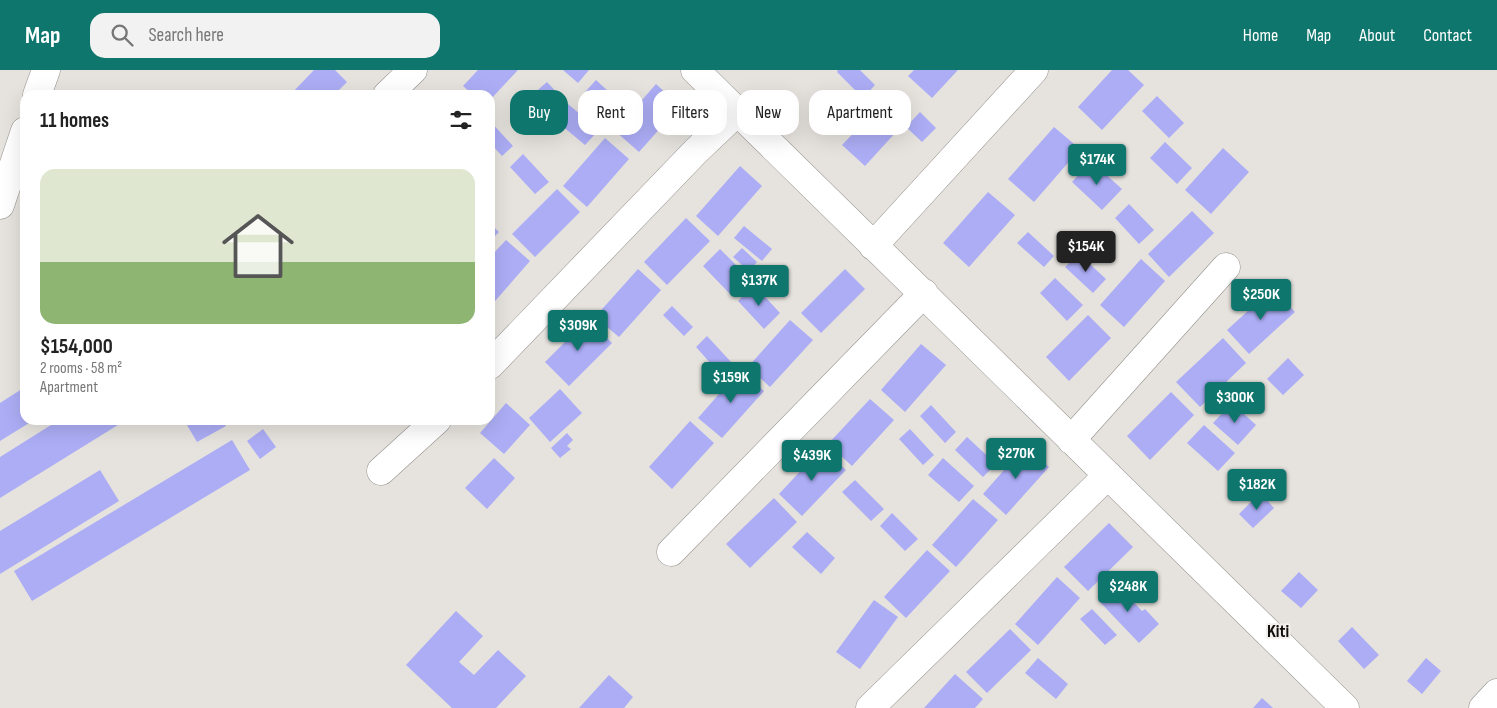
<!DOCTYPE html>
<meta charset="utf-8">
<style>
body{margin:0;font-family:"Sofia Sans Condensed",sans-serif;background:#f2f2f2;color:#222;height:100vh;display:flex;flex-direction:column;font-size:19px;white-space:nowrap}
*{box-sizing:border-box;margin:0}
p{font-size:16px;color:#767676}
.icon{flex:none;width:28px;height:28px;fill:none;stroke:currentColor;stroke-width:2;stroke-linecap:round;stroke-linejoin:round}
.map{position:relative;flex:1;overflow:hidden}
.side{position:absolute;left:20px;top:20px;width:475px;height:335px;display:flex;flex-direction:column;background:#fff;border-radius:15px;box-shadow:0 5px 20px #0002}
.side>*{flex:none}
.top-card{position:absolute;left:510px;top:20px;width:475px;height:45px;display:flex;gap:10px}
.price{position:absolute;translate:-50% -42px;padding:0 11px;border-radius:5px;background:#0f766e;color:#fff;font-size:16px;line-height:32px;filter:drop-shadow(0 1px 2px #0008)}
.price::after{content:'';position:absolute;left:50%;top:30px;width:15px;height:11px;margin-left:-8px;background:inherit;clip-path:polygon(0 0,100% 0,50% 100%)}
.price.selected{background:#222;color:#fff}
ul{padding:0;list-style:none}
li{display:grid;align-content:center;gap:10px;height:265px;padding:0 20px}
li+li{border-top:1px solid #e0e0e0}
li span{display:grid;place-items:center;height:155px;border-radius:15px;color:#555}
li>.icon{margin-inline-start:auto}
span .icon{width:90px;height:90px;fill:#fffc;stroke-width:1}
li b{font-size:21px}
h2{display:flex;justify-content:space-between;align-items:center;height:60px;padding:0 20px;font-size:21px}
.pill{padding:0 18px;border-radius:15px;background:#fff;box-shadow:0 5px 20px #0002;font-size:18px;line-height:45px}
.pill.selected{background:#0f766e;color:#fff}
header{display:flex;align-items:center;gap:30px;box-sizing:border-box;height:70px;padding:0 25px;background:#0f766e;color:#fff}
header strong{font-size:24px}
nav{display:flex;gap:28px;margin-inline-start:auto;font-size:18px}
.search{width:350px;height:45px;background:#f2f2f2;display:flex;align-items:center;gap:12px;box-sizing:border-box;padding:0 18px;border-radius:15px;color:#767676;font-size:19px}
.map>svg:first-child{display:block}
.building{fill:#acadf5}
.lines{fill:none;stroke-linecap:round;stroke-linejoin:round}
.street-casing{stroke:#94918d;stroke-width:29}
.street{stroke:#fff;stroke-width:28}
.labels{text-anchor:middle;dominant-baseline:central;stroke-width:4;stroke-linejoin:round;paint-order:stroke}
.quarter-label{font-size:18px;font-weight:bold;fill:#0f0e0d;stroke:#f3f0eb}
</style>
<header>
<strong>Map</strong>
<div class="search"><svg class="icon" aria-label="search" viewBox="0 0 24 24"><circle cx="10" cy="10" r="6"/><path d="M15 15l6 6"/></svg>Search here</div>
<nav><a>Home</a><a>Map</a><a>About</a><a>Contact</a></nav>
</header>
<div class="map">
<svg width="1497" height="638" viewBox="0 0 1497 638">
<rect width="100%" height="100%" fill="#e6e3de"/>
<!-- building -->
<path class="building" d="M 314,0 L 335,0 L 347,12 L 334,25 L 290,25 Z
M 478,0 L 518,0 L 490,30 L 490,25 L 473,25 L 463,16 Z
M 563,0 L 589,0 L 578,13 Z
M 838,0 L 860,0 L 875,15 L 863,28 L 837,2 Z
M 914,0 L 958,0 L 932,28 L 908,6 Z
M 1112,0 L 1128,0 L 1144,15 L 1102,60 L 1078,37 Z
M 596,10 L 622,34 L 612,45 L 586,21 Z
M 547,12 L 562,28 L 548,42 L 532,25 Z
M 656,14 L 680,36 L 639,82 L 615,61 Z
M 1157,26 L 1184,53 L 1169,68 L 1142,41 Z
M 886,29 L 908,49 L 865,96 L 842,75 Z
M 568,34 L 599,60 L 585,75 L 555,50 Z
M 920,42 L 936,58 L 922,72 L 906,57 Z
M 490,51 L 513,76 L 502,86 L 490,73 Z
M 1054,57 L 1080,79 L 1034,132 L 1008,109 Z
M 605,68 L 629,89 L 587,137 L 563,116 Z
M 1165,72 L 1192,98 L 1177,114 L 1150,88 Z
M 1223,78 L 1249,102 L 1211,144 L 1185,120 Z
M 523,84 L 549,112 L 535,124 L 510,97 Z
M 1091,91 L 1122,119 L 1102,140 L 1072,112 Z
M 740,96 L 762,116 L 718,166 L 696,146 Z
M 557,119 L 580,142 L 535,187 L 512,164 Z
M 988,122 L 1015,145 L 969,197 L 943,173 Z
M 1129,134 L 1154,160 L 1139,174 L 1115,148 Z
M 1192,141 L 1214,163 L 1169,207 L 1148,184 Z
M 686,148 L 710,171 L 667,215 L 644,192 Z
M 490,153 L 499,162 L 490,171 Z
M 744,156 L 772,179 L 762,191 L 734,168 Z
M 1028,162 L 1054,186 L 1044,197 L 1017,173 Z
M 506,170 L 530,191 L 490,237 L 490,187 Z
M 742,178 L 757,192 L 749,201 L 733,187 Z
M 720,179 L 747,206 L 730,224 L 703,196 Z
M 1079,184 L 1106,209 L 1093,223 L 1065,197 Z
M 1141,189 L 1165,211 L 1124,257 L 1100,235 Z
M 638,199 L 661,220 L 619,267 L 595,247 Z
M 845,199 L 865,219 L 821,263 L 801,243 Z
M 1055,208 L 1083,235 L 1067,251 L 1040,223 Z
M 754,215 L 780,243 L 764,259 L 738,231 Z
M 1273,218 L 1295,242 L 1249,284 L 1227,260 Z
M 672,236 L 693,257 L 684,266 L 663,245 Z
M 1088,245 L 1111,268 L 1069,311 L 1046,287 Z
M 588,249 L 612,273 L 569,316 L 545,292 Z
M 790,250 L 813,270 L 770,317 L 748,297 Z
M 707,266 L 732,293 L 720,304 L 696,277 Z
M 1223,268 L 1246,293 L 1200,337 L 1176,312 Z
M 921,274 L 946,295 L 905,342 L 881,320 Z
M 1288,288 L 1304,305 L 1283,325 L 1267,309 Z
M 740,300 L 764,321 L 722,368 L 698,348 Z
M 25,317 L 25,350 L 34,350 L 0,371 L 0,333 Z
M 560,319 L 582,343 L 550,372 L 529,348 Z
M 1171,322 L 1194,345 L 1150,390 L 1127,366 Z
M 870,329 L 894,350 L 852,396 L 828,374 Z
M 506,333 L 530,355 L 504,384 L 480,363 Z
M 1232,333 L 1256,355 L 1238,375 L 1213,353 Z
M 931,335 L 956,362 L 945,373 L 920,346 Z
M 59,350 L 126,350 L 0,428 L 0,387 Z
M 184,350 L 223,350 L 226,356 L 197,372 Z
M 690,351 L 714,373 L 672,419 L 649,397 Z
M 1204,355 L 1235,383 L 1218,401 L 1187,373 Z
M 263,359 L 276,377 L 260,389 L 247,371 Z
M 910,359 L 934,385 L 923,395 L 899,369 Z
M 567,363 L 573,370 L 567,376 L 571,379 L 560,388 L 551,378 Z
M 967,367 L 996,394 L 983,407 L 955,380 Z
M 232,370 L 250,400 L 32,531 L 14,501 Z
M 1025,376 L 1049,397 L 1006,445 L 983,424 Z
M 822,378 L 846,400 L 802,446 L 779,424 Z
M 494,388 L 515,408 L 487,439 L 465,418 Z
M 943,388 L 974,416 L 959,432 L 928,405 Z
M 100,400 L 119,431 L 0,504 L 0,461 Z
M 855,410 L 884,439 L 871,451 L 842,422 Z
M 1260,423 L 1274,438 L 1253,458 L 1239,444 Z
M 774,428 L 797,452 L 750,498 L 726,474 Z
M 973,429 L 998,450 L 956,497 L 932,475 Z
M 892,443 L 918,469 L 905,481 L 880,456 Z
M 1109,453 L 1133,477 L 1088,521 L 1064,497 Z
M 807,462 L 835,488 L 821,504 L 792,477 Z
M 927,480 L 950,501 L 906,548 L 884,527 Z
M 1299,502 L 1318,520 L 1301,538 L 1281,521 Z
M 1057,507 L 1080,528 L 1038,575 L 1015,554 Z
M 1116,513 L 1142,541 L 1145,539 L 1159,554 L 1139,573 L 1098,530 Z
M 874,530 L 898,547 L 860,599 L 836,582 Z
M 1092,539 L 1117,565 L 1105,575 L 1080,549 Z
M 456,541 L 483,566 L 459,592 L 474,605 L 498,580 L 526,606 L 496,638 L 452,638 L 406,595 Z
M 1352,557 L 1379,585 L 1364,599 L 1338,571 Z
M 1010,559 L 1031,580 L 987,623 L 966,602 Z
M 1038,588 L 1068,614 L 1056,629 L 1025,603 Z
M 1426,588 L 1441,601 L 1422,624 L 1407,611 Z
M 955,604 L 983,629 L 975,638 L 924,638 Z
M 609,605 L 633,627 L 624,638 L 579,638 Z
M 1262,628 L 1273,638 L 1253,638 Z"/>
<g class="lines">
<!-- street casing -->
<g class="street-casing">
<path id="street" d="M 695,0 L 1345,638
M 37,25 L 46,0
M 387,25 L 413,0
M 0,135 L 25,61
M 873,176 L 1034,0
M 490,295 L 696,81 L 737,42
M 1071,370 L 1226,197
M 381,401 L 437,350
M 671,482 L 924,223
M 870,638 L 1108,405
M 1483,638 L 1497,623"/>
</g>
<!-- street -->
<use href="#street" class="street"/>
</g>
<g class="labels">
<!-- quarter labels -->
<g class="quarter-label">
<text x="1278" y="561">Kiti</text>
</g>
</g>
</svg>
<b class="price" style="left:1097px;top:116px">$174K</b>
<b class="price selected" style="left:1086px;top:203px">$154K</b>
<b class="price" style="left:759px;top:237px">$137K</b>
<b class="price" style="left:1261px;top:251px">$250K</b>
<b class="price" style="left:578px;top:282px">$309K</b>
<b class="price" style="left:731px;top:334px">$159K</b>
<b class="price" style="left:1235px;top:354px">$300K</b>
<b class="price" style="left:1016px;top:410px">$270K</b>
<b class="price" style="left:812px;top:412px">$439K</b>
<b class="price" style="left:1257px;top:441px">$182K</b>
<b class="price" style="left:1128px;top:543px">$248K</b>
<div class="top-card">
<a class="pill selected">Buy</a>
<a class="pill">Rent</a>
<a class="pill">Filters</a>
<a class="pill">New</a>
<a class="pill">Apartment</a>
</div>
<section class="side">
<h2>11 homes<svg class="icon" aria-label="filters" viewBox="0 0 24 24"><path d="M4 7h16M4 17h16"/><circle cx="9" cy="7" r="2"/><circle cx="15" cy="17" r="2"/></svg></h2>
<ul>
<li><span style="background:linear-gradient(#dfe7d0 60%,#8fb573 0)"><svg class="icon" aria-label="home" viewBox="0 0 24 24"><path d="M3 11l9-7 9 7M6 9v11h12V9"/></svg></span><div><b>$154,000</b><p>2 rooms · 58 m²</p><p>Apartment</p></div></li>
</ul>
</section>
</div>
